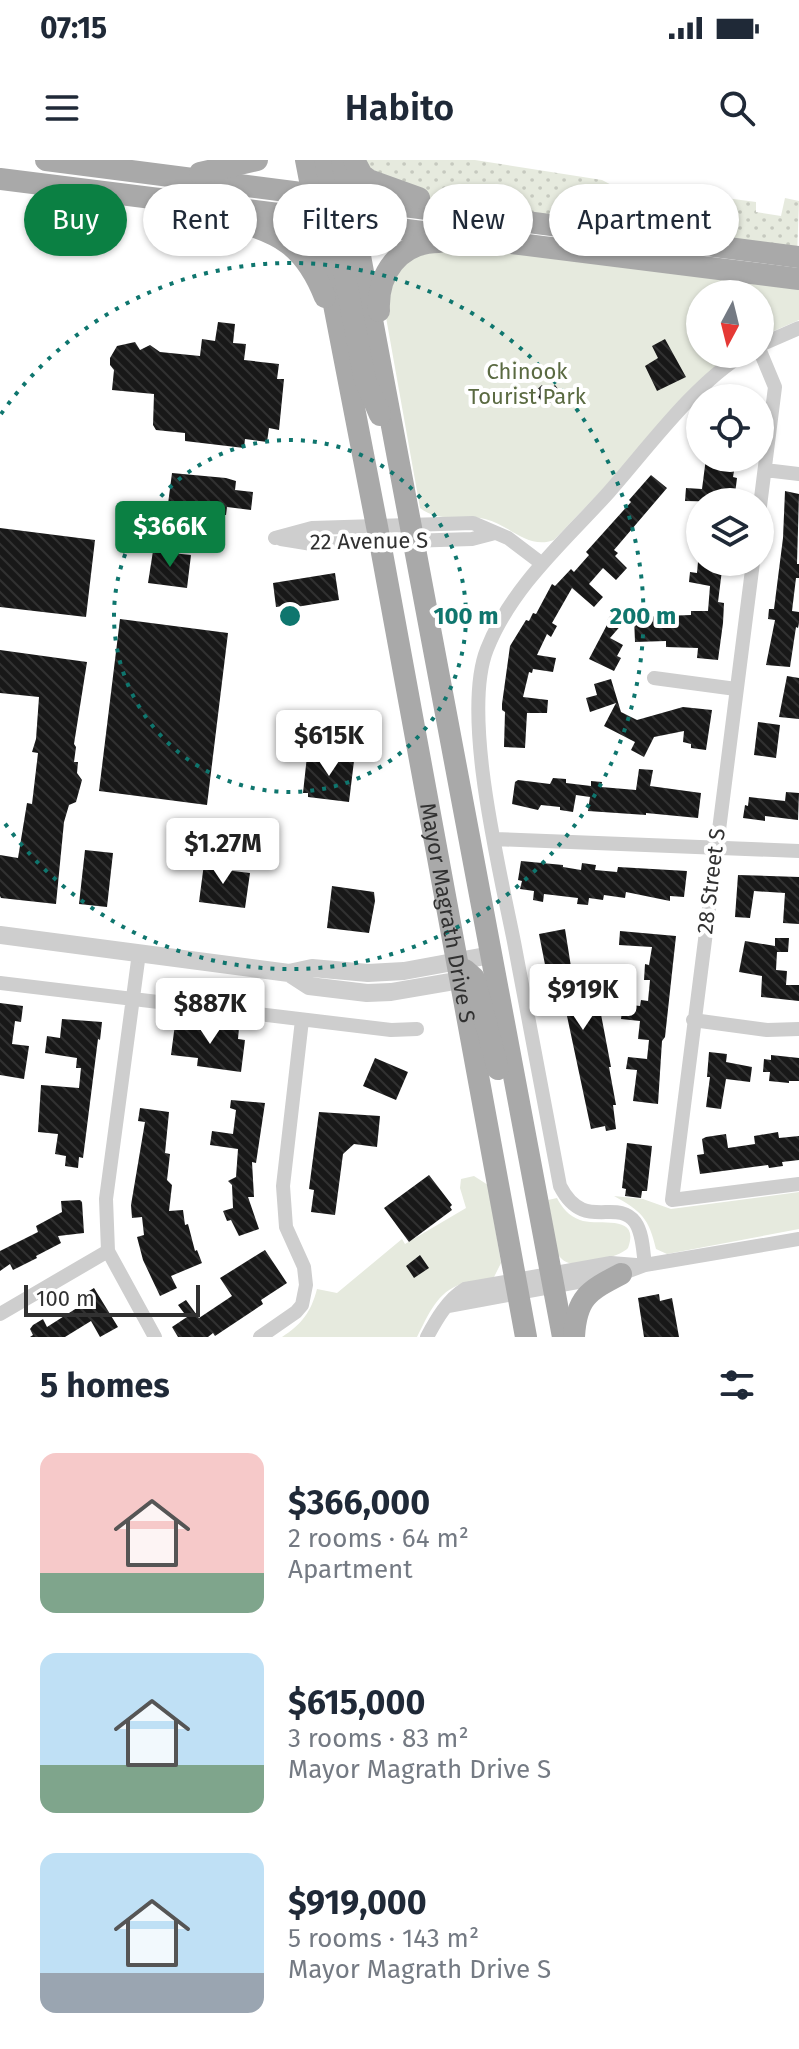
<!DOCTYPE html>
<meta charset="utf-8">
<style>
body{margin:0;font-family:"Fira Sans",sans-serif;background:#f6f6f7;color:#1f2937;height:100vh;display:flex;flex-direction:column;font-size:30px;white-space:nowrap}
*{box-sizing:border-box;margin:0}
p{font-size:26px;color:#747a83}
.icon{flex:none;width:44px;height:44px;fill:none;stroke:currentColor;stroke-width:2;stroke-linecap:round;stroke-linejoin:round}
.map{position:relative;height:1177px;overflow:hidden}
.sheet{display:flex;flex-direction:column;background:#fff;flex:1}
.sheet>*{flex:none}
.banner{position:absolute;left:24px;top:24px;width:752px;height:72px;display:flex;gap:16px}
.needle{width:52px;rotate:187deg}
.tools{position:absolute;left:686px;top:120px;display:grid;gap:16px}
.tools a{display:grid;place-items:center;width:88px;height:88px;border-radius:50%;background:#fff;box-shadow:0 2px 6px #0004;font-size:40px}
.scale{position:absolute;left:24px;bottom:20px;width:176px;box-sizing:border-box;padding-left:8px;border:4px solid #313131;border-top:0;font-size:22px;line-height:28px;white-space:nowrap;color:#313131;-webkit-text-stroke:6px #fff;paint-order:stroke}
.price{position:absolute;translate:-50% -68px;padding:0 18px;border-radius:8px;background:#fff;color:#222;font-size:26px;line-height:52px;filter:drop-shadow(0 2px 4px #0008)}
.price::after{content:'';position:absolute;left:50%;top:48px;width:24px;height:18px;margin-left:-12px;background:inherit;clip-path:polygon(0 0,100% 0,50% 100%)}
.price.active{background:#0b8043;color:#fff}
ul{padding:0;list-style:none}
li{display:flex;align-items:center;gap:24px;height:200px;padding:0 40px}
li span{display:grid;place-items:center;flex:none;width:224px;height:160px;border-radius:16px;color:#555}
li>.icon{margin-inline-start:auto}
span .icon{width:96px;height:96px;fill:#fffc;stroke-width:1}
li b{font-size:34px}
h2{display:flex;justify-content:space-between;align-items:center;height:96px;padding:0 40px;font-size:34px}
.chip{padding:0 28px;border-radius:36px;background:#fff;box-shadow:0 2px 6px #0004;font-size:28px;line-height:72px}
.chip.active{background:#0b8043;color:#fff}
.status{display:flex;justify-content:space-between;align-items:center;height:56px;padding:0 40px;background:#fff;direction:ltr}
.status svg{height:22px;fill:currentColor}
header{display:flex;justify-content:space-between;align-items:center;height:104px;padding:0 40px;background:#fff;font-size:36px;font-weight:600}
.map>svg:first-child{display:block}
.grass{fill:url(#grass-dots)}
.park{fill:#e6eade}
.building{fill:url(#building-back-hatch)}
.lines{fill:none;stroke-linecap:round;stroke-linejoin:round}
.minor{stroke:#cecece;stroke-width:14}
.tertiary{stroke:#cecece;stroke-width:18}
.primary{stroke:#a9a9a9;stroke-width:22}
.ring{fill:none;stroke:#0f766e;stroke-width:4;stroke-dasharray:4 8}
.labels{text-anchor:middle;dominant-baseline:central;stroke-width:8;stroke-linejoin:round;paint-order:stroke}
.park-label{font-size:22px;fill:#5a6a41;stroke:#fff}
.street-label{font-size:22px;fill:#313131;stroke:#fff}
.centre{fill:#0f766e;stroke:#fff;stroke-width:4}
.ring-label{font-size:24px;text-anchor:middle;font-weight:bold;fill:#0f766e;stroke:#fff;stroke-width:8;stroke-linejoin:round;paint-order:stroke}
</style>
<div class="status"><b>07:15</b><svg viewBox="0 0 49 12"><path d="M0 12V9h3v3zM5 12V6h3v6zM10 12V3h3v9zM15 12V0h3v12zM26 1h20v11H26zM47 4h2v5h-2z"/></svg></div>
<header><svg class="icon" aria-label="menu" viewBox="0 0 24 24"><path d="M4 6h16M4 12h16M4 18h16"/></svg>Habito<svg class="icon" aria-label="search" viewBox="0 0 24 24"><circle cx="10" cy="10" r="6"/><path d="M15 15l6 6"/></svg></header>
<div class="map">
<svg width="799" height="1177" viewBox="0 0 799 1177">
<defs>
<pattern id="grass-dots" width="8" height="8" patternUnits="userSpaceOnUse" patternTransform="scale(2)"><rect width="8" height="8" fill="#e6eade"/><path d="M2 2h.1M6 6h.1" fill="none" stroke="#c6c9bf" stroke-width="1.8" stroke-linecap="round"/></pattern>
<pattern id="building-back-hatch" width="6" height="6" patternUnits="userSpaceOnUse" patternTransform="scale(2)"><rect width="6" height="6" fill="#181818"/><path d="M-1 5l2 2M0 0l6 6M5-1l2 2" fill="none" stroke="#313131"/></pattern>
</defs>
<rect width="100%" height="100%" fill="#fff"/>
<!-- grass -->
<path class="grass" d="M 354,0 L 475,0 L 602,20 L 621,30 L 651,28 L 756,42 L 756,52 L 781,56 L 785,38 L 799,41 L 797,97 L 435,42 Z"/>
<!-- park -->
<path class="park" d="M 438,84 L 799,126 L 799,160 L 760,177 L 760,134 L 700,134 L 700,194 L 732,194 L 554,380 C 528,390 510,365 485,359 C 461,353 441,364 420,348 L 384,146 L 396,105 Z
M 474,1016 L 488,1025 L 501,1103 L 494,1117 C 484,1121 473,1121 462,1124 C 437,1131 428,1156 417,1177 L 282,1177 C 302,1164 311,1152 317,1129 L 337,1133 L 402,1079 L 405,1084 L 466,1048 L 460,1028 L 461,1019 Z
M 799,1032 L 799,1069 L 667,1094 L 656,1089 C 649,1058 641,1051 614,1036 L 643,1039 L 671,1049 Z
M 557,1038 C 562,1048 569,1056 580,1060 C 597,1067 641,1052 628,1088 C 620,1097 581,1107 569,1103 C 563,1101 562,1099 558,1095 L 548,1040 Z"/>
<!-- building -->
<path class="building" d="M 218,162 L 235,164 L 233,183 L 246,184 L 244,200 L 279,204 L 277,219 L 284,219 L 279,270 L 269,268 L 267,282 L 245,279 L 244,288 L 185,281 L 185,273 L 156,270 L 153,265 L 154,234 L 112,230 L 114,210 L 110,205 L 110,198 L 117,186 L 135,182 L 140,190 L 150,185 L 160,192 L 200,196 L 202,179 L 215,181 Z
M 665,179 L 686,217 L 657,231 L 645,206 L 658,198 L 652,186 Z
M 542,225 L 547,231 L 555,225 L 562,234 L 546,246 L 534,232 Z
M 706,298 L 724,298 L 722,305 L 735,306 L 733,317 L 737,318 L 734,342 L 685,341 L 686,328 L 702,329 Z
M 172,313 L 226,318 L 236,321 L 235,330 L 253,332 L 251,350 L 227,347 L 226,355 L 219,355 L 172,349 L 173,344 L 168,344 Z
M 651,315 L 667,328 L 614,390 L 618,393 L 615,396 L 627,408 L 616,420 L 603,408 L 589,424 L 603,437 L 594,447 L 572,428 L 552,463 L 557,466 L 551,477 L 547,474 L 537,495 L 556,498 L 553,512 L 533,509 L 532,513 L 529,512 L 523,537 L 548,540 L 547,553 L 527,553 L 525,588 L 504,587 L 505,552 L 502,550 L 502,544 L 510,486 L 526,460 L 529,461 L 533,453 L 536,454 L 552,424 L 555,426 L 571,409 L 574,412 L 589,395 L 586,392 L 631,342 L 629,340 Z
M 785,331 L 799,334 L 797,404 L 799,404 L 799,418 L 796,418 L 792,451 L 799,452 L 799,463 L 798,468 L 796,467 L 790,507 L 766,505 L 775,460 L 768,459 L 769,449 L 774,449 L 783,378 Z
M 0,368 L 95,380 L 86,457 L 0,447 Z
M 153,391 L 191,395 L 187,428 L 148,423 Z
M 698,402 L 723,402 L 718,442 L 724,443 L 723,463 L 718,500 L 697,498 L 698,488 L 666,487 L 666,481 L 635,482 L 634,457 L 691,455 L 691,451 L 708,451 L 710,426 L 689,422 L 690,412 L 697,413 Z
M 335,413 L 339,440 L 284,449 L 284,446 L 276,447 L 273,423 Z
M 618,447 L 629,456 L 610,478 L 623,485 L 617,496 L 621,498 L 614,511 L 589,499 L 609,461 L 607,460 Z
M 120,459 L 228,473 L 207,645 L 99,631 Z
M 0,490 L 87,502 L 74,584 L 76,587 L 74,602 L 78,602 L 77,613 L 82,620 L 76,642 L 69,645 L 64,662 L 56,744 L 1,738 L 0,736 L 0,695 L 18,698 L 27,643 L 32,644 L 38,593 L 32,592 L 36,579 L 39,537 L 0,533 Z
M 787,516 L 799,518 L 799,559 L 779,557 Z
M 611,519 L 621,552 L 637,560 L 683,547 L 712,550 L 706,590 L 691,588 L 691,584 L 683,582 L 684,571 L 654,577 L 644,597 L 631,590 L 635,582 L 604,566 L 616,543 L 590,552 L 586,538 L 597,535 L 594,524 Z
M 758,562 L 780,565 L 776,598 L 754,595 Z
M 330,595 L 344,596 L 344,600 L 354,601 L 349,642 L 308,637 L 308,633 L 303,633 L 307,596 L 330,599 Z
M 639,609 L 653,610 L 650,626 L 701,633 L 698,658 L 646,653 L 646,655 L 588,651 L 590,637 L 576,635 L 573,652 L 560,650 L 560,647 L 541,645 L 538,650 L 512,644 L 515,622 L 518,620 L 550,624 L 553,618 L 566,619 L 566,623 L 591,626 L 591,621 L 602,622 L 601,627 L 636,630 Z
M 786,632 L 799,633 L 798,660 L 765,656 L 765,661 L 743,658 L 745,645 L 748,646 L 749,637 L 785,641 Z
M 85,690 L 113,693 L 107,747 L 79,744 Z
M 205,696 L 217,698 L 216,709 L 250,713 L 245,748 L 199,742 Z
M 521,701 L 563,705 L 563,707 L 581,710 L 582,703 L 596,705 L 595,710 L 617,712 L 618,707 L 687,711 L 684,737 L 670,736 L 670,741 L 626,732 L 625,738 L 604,735 L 603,740 L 589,738 L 588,745 L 577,744 L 578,738 L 544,734 L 543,742 L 533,740 L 534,731 L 520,729 L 522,721 L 518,720 Z
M 738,715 L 799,717 L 799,764 L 783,763 L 785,733 L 754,731 L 750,758 L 735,757 Z
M 332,726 L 374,732 L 375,741 L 369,773 L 327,768 Z
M 565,769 L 575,832 L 596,828 L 611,907 L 609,907 L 616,945 L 613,945 L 616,969 L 606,971 L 605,966 L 591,969 L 560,823 L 549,825 L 539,774 Z
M 620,771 L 676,776 L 665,877 L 662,881 L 658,944 L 633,941 L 637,910 L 626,909 L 628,897 L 647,899 L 649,880 L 638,879 L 640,861 L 621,859 L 623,844 L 640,846 L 641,840 L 648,841 L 650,820 L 644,820 L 645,804 L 649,805 L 652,787 L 619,785 Z
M 775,778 L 789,778 L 788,792 L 777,792 L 776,810 L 787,811 L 786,825 L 799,825 L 799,841 L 761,837 L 762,816 L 739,812 L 745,781 L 775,786 Z
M 0,843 L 23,846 L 21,862 L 15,861 L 12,884 L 29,886 L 24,919 L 0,915 Z
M 62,859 L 102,862 L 100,880 L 98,879 L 83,998 L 79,997 L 78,1008 L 65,1006 L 66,996 L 55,994 L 58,974 L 38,972 L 41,925 L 79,928 L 81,908 L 76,908 L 77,898 L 45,893 L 47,876 L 60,878 Z
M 201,863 L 239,868 L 238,879 L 245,880 L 241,912 L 197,906 L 198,898 L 171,895 L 175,864 L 201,867 Z
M 709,892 L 727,894 L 726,902 L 752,907 L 750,922 L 726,919 L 721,949 L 706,947 L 710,917 L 707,917 Z
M 771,895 L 799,898 L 799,921 L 789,921 L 789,923 L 769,921 L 770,912 L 763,912 L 764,899 L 771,900 Z
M 375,898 L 408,912 L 396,940 L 363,926 Z
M 231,940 L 265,943 L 256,1003 L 252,1002 L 254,1037 L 248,1037 L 259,1069 L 239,1076 L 231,1060 L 227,1061 L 223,1051 L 233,1048 L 232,1025 L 228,1021 L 236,1017 L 238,989 L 210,985 L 212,971 L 233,974 L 236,950 L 230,948 Z
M 140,948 L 169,952 L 165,993 L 170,994 L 167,1020 L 172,1025 L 169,1051 L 183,1050 L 185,1065 L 188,1064 L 195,1091 L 197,1090 L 202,1103 L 171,1116 L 177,1128 L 160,1136 L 143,1100 L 137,1077 L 144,1075 L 142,1057 L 132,1058 L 131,1045 L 145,962 L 138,961 Z
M 319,952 L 380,956 L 377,987 L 354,984 L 343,994 L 335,1055 L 311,1052 L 314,1030 L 309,1029 Z
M 778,972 L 779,978 L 799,976 L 799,1000 L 782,1002 L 783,1006 L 769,1008 L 768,1005 L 700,1014 L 697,995 L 704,994 L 702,979 L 706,977 L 726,974 L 728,988 L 755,984 L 754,976 Z
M 627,983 L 652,986 L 647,1031 L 642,1031 L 641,1038 L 625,1036 L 626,1029 L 622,1028 Z
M 429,1015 L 452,1045 L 450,1047 L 452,1050 L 409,1082 L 384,1048 Z
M 80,1040 L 82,1042 L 84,1073 L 58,1076 L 61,1083 L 36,1096 L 37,1098 L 13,1110 L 10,1104 L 0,1111 L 0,1091 L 38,1072 L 36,1066 L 62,1052 L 61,1041 Z
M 265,1090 L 287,1123 L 261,1140 L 263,1144 L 215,1176 L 213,1173 L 208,1177 L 178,1177 L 172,1167 L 187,1157 L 178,1145 L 186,1140 L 199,1158 L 232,1136 L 220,1118 Z
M 420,1095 L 429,1108 L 414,1118 L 406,1106 Z
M 94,1128 L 118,1167 L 100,1177 L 91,1161 L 65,1177 L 30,1177 L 33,1175 L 30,1169 L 33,1165 L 43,1159 L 47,1167 L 80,1146 L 76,1139 Z
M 659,1134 L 660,1141 L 672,1138 L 679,1177 L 644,1177 L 638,1138 Z"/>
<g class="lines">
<!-- minor -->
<path class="minor" d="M 760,185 L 799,168
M 760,191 L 775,227 L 760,346
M 765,310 L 799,314
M 275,378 L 312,368 L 473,363 L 508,378 L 541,403
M 281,379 L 312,384 L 472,379 L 495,373
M 753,402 L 672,1040 L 799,1024
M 654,518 L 736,529
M 494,679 L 799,691
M 139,793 L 106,1039 L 108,1091 L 155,1177
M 0,823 L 391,870 L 417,869
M 693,860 L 767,870 L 799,869
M 645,1105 C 643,1092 643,1073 635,1062 C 616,1037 584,1073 560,1026 C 545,944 529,863 514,782 C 500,711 461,554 487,489 C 512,426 565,381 609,332 C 647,289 695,223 744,194
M 448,1146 L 621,1114 L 645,1105 L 799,1079
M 0,1154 L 108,1091
M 260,1177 L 296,1152 L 302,1145 L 306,1125 L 304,1107 L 286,1067 L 283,1026 L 302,860
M 427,1177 C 436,1160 448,1139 465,1129 L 611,1103 L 636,1105"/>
<!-- tertiary -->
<path class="tertiary" d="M 0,775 L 289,813 L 312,808 L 368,813 L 404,811 L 491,795
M 289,813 L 309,826 L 367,833 L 391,832 L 473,818"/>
<!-- primary -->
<g class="primary">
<path d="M 46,0 L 799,97"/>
<path id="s1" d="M 306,0 L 380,382 L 526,1177"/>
<path d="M 325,0 L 330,24 L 340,50"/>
<path d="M 342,0 L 563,1177"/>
<path d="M 354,0 L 362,15 L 369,20 L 419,38"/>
<path d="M 200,13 L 257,0"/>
<path d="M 0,19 L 799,119"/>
<path d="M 227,59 C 279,71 305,86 325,137"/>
<path d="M 341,95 L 365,220 L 380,255"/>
<path d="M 379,151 C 377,114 399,82 439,82"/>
<path d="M 465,810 L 474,818 L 498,909"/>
<path d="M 574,1177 C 576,1138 588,1131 621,1114"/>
</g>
</g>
<!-- distance rings -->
<g class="ring">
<circle cx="290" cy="456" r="176"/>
<path d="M1 254A353 353 0 1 1 1 658"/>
</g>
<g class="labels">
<!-- park labels -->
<g class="park-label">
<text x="527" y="211">Chinook<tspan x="527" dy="25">Tourist Park</tspan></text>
</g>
<!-- street labels -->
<g class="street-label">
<text transform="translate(369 381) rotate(-1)">22 Avenue S</text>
<text transform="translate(711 721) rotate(-83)">28 Street S</text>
<text stroke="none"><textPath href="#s1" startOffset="766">Mayor Magrath Drive S</textPath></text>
</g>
</g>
<circle cx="290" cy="456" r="12" class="centre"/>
<g class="ring-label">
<text x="466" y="464">100 m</text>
<text x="643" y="464">200 m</text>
</g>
</svg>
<div class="tools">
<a><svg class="needle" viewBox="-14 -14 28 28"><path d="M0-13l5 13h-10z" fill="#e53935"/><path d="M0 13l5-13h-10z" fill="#747a83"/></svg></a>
<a><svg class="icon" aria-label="locate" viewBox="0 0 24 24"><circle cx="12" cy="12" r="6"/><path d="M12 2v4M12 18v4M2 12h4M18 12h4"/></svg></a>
<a><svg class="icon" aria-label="layers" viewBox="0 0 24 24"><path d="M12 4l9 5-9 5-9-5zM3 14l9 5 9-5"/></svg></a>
</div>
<div class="scale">100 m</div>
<b class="price active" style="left:170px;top:409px">$366K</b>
<b class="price" style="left:329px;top:618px">$615K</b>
<b class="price" style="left:223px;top:726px">$1.27M</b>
<b class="price" style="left:583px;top:872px">$919K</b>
<b class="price" style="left:210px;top:886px">$887K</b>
<div class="banner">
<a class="chip active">Buy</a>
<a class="chip">Rent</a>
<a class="chip">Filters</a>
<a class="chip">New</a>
<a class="chip">Apartment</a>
</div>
</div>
<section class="sheet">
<h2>5 homes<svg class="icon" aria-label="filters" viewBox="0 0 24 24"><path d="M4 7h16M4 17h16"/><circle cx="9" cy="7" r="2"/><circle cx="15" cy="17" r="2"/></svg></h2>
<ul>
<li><span style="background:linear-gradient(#f6c9c9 75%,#7fa58c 0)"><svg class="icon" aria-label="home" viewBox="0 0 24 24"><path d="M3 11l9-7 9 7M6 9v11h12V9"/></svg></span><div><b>$366,000</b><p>2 rooms · 64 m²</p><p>Apartment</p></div></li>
<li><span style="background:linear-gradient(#bfe0f5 70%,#7fa58c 0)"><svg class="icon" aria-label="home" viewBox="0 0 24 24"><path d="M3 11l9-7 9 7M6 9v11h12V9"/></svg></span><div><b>$615,000</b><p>3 rooms · 83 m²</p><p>Mayor Magrath Drive S</p></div></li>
<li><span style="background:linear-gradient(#bfe0f5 75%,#9aa5b1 0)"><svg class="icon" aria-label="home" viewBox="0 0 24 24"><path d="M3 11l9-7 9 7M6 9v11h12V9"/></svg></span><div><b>$919,000</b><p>5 rooms · 143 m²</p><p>Mayor Magrath Drive S</p></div></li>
</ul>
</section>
